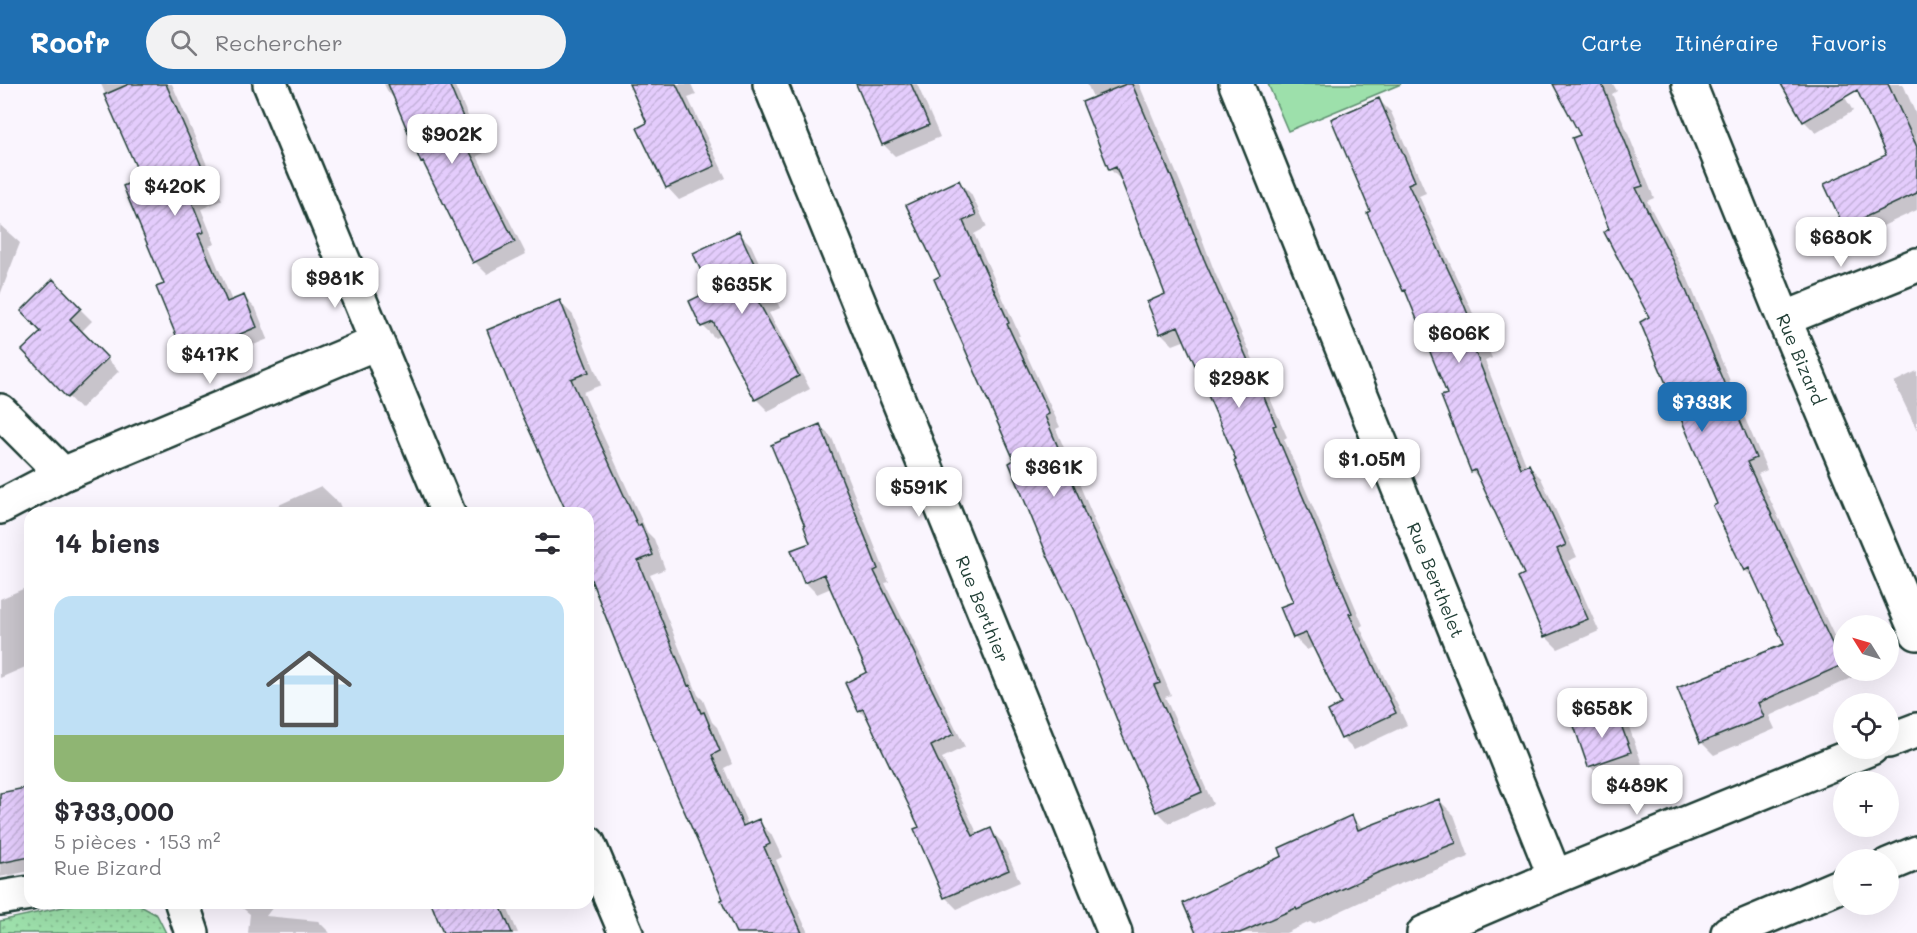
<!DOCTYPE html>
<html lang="fr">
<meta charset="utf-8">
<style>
body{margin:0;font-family:Mali,sans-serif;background:#f2f2f3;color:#2b2b33;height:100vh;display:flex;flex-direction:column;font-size:22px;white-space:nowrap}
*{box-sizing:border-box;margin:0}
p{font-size:20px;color:#7c7c81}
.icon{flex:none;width:33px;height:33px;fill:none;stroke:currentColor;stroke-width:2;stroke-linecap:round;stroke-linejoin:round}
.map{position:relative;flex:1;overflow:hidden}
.side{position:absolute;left:24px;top:423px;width:570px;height:402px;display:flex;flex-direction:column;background:#fff;border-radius:18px;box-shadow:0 6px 24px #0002}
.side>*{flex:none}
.needle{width:39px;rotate:307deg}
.controls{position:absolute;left:1833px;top:531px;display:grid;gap:12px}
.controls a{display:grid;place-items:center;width:66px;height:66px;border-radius:50%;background:#fff;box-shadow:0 6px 24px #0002;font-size:30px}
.price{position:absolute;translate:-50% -51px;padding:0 14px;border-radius:12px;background:#fff;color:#222;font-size:20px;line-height:39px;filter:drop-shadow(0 2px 3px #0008)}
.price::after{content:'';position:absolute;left:50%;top:36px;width:18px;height:14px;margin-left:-9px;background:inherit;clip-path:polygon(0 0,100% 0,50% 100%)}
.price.selected{background:#1f6fb2;color:#fff}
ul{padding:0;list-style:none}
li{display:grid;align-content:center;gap:12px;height:318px;padding:0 30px}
li span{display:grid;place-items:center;height:186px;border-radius:18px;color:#555}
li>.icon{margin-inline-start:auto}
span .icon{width:108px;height:108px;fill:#fffc;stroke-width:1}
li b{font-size:26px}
h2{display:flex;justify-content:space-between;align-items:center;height:72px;padding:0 30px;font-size:26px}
header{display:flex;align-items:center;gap:36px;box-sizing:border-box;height:84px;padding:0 30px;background:#1f6fb2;color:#fff}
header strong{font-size:28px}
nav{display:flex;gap:33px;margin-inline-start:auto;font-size:21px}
.search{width:420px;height:54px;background:#f2f2f3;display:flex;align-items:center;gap:15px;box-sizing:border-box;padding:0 21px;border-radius:33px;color:#7c7c81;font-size:22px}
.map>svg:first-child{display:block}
.grass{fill:url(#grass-dots);stroke:#5e8e70;stroke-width:1.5}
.park{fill:#9de0ab;stroke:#5e8e70;stroke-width:1.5}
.shadow{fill:#0003}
.building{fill:url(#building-hatch);stroke:#1f3d34;stroke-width:1.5}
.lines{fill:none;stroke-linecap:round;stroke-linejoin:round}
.minor-casing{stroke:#1f3d34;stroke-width:38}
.secondary-casing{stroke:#1f3d34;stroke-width:38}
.minor{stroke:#fff;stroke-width:33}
.secondary{stroke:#fff;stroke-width:33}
.labels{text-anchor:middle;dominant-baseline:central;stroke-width:4.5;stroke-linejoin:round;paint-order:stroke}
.street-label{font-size:18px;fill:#1f3d34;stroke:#fff}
</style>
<header>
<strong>Roofr</strong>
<div class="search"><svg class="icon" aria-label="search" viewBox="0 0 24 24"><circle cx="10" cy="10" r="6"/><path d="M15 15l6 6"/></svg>Rechercher</div>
<nav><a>Carte</a><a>Itinéraire</a><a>Favoris</a></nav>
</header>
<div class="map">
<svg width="1917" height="849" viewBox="0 0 1917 849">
<defs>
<pattern id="grass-dots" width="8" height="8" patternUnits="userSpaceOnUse" patternTransform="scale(1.5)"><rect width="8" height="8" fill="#9de0ab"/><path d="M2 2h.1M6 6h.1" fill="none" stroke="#87c194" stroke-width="1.8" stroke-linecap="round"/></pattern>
<pattern id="building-hatch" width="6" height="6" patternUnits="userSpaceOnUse" patternTransform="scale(1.5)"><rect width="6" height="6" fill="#e4ccfc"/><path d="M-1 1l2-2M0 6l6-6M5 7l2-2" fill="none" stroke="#c3b0d9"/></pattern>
</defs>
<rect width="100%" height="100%" fill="#faf5fe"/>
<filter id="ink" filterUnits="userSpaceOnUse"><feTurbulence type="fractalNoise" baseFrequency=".0167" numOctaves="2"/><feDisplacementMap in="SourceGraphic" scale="12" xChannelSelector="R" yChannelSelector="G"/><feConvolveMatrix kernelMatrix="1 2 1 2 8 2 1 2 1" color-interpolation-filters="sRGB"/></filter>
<g filter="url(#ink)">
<!-- grass -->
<path class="grass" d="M 81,819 L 135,819 L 157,831 L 166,849 L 0,849 L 0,837 Z"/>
<!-- park -->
<path class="park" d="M 1268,0 L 1401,0 L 1288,47 Z"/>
<!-- shadow -->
<path class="shadow" d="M 101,0 L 172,0 L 222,116 L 201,125 L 215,160 L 209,162 L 232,217 L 244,213 L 256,225 L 268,255 L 199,284 L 186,272 L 166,201 L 143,95 Z
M 384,0 L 454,0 L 484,69 L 477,72 L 526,170 L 487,190 L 475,178 L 426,82 L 422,78 L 397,17 L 388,8 Z
M 630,0 L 691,0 L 696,11 L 688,14 L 726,94 L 679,116 L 667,103 L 639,44 L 649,40 Z
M 858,0 L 917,0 L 940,53 L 895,72 L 883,60 Z
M 1087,0 L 1139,0 L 1186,112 L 1215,189 L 1287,353 L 1284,355 L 1363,541 L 1360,543 L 1407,641 L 1354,666 L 1342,654 L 1343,621 L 1315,562 L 1307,566 L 1295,554 L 1282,524 L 1294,519 L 1238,377 L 1186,256 L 1173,261 L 1161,249 L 1167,211 L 1122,97 L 1110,85 L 1094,15 Z
M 1555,0 L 1613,0 L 1617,7 L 1612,10 L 1654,114 L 1647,117 L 1687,193 L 1730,297 L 1729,297 L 1767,386 L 1758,390 L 1844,573 L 1844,586 L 1850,586 L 1853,593 L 1769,632 L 1775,645 L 1714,671 L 1702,659 L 1679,605 L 1786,561 L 1757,498 L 1745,486 L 1652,234 L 1611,146 L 1582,51 Z
M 1782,0 L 1837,0 L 1853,27 L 1816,49 L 1804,37 Z
M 1867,0 L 1903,0 L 1917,33 L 1917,126 L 1857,154 L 1846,143 L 1826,100 L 1888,71 Z
M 1379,16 L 1391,28 L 1426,109 L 1419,112 L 1471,225 L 1492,274 L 1485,277 L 1527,383 L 1529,382 L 1541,394 L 1577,473 L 1568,477 L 1599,547 L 1558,565 L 1546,553 L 1520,494 L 1526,491 L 1482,398 L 1472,387 L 1449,310 L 1372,128 Z
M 959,98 L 971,110 L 987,143 L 974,150 L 1020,252 L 1018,252 L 1060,343 L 1056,345 L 1094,435 L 1093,435 L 1143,545 L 1171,611 L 1165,613 L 1213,720 L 1169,739 L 1157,727 L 942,193 Z
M 0,141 L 20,159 L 0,211 Z
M 739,149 L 751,161 L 780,224 L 769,229 L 810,305 L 768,327 L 756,315 L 722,251 L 715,254 L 703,242 L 712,208 Z
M 53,198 L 92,237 L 81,248 L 119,287 L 80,325 L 24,266 L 43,248 Z
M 560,218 L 573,231 L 601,301 L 583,308 L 647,448 L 654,455 L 665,485 L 650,491 L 698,611 L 703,616 L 712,638 L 717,643 L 732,680 L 724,684 L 748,741 L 758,737 L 771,750 L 782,773 L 776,776 L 808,849 L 737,849 L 725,815 L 588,486 L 588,429 L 568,429 Z
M 1917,287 L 1917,346 L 1894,298 Z
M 820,342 L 832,354 L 889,498 L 885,499 L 965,663 L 942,674 L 978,751 L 990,746 L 1002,758 L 1020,798 L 957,825 L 945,813 L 921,744 L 870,638 L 859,626 L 869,589 L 831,504 L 817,510 L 805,498 L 812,460 Z
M 321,402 L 339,419 L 343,429 L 272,429 L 270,425 Z
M 30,502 L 30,581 L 0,594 L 0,515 Z
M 1616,628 L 1628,640 L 1642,680 L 1602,695 L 1590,682 L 1576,643 Z
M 30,705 L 30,787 L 0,793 L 0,711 Z
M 1439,716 L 1454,731 L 1469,773 L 1392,803 L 1313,840 L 1310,838 L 1286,849 L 1198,849 L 1284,773 L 1351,733 L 1364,745 Z
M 236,819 L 276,819 L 266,832 L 318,837 L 330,849 L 248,849 L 250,830 Z
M 432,819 L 505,819 L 518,849 L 444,849 Z"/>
<!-- building -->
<path class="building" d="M 129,0 L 166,0 L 211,104 L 190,113 L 204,148 L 198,150 L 227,218 L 244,211 L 257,243 L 185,273 L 156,203 L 164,200 L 123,102 L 141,94 L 104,11 Z
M 388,0 L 449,0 L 473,57 L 466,60 L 515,158 L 473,179 L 423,78 L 421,79 Z
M 629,0 L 676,0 L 715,82 L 666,104 L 637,44 L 647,39 Z
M 856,0 L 911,0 L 929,41 L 882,61 Z
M 1126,0 L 1132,0 L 1174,99 L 1204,175 L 1276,341 L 1273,342 L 1352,529 L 1349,530 L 1396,629 L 1341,655 L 1328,627 L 1341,620 L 1306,549 L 1293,554 L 1280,523 L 1293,518 L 1234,377 L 1236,376 L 1178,242 L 1160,250 L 1147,218 L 1165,210 L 1116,83 L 1109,86 L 1082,18 Z
M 1553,0 L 1602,0 L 1643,102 L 1636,104 L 1675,180 L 1719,285 L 1718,285 L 1756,374 L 1747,378 L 1842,581 L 1758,619 L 1764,633 L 1700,659 L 1677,604 L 1784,560 L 1749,484 L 1744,487 L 1713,422 L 1717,420 L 1640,238 L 1649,233 L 1604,148 L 1609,145 L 1572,54 L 1580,51 Z
M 1781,0 L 1888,0 L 1917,63 L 1917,109 L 1844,143 L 1824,100 L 1886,71 L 1857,6 L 1803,38 Z
M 1379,14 L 1415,97 L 1408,100 L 1460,211 L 1481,262 L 1474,265 L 1521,384 L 1529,380 L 1566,461 L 1557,465 L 1588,535 L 1544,553 L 1518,493 L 1524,490 L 1475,386 L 1471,388 L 1441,312 L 1447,310 L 1405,206 L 1403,207 L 1367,129 L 1370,127 L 1331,35 Z
M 959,96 L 976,131 L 963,137 L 1009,239 L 1007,240 L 1049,330 L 1045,332 L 1083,423 L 1082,423 L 1132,531 L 1160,599 L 1154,601 L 1202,708 L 1156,728 L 1120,646 L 1121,646 L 1074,527 L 1047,471 L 1009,379 L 1014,376 L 934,195 L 940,192 L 906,121 Z
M 739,147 L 769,212 L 758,217 L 799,292 L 755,316 L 713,238 L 701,243 L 689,217 L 710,207 L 693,169 Z
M 53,195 L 81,224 L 70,235 L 108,274 L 67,314 L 22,266 L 41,248 L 21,227 Z
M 560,216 L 589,288 L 571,295 L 638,442 L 641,440 L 653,471 L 638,477 L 688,602 L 690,601 L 701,629 L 704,628 L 720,667 L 712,671 L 743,742 L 759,735 L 770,760 L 764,763 L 802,849 L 736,849 L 721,816 L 723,815 L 667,688 L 588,488 L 588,429 L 567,429 L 516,317 L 487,246 Z
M 820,340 L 878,485 L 874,487 L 954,650 L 931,662 L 973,752 L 991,744 L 1009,786 L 944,814 L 914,745 L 919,743 L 863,625 L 858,627 L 845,599 L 867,588 L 824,490 L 804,499 L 791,466 L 810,459 L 804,443 L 805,442 L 771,361 Z
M 1616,627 L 1631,668 L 1588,683 L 1574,642 Z
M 30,703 L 30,773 L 0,779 L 0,709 Z
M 1439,715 L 1456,759 L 1377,789 L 1297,826 L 1296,824 L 1240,849 L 1196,849 L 1183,819 L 1282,772 L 1279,764 L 1352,731 L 1358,746 Z
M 431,819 L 499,819 L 512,849 L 443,849 Z"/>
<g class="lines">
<!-- minor casing -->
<g class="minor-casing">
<path id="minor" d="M 270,0 L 448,429
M 770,0 L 1115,849
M 1236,0 L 1555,793
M 1689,0 L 1784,235 L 1917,549
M 1784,235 L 1917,181
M 0,327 L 63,390
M 0,423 L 63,390 L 376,259
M 588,759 L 626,849
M 0,814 L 30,809
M 182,819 L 192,849"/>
</g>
<!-- secondary casing -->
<g class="secondary-casing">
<path id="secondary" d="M 1888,657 L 1917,646
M 1888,781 L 1917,769
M 1424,849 L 1555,793 L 1871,664
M 1728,849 L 1844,800"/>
</g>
<!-- minor -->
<use href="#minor" class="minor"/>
<!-- secondary -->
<use href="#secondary" class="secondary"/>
</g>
</g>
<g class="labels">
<!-- street labels -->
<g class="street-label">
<text transform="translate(1801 275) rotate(67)">Rue Bizard</text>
<text transform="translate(1436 496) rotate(68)">Rue Berthelet</text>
<text transform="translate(983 525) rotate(68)">Rue Berthier</text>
</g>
</g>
</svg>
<div class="controls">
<a><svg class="needle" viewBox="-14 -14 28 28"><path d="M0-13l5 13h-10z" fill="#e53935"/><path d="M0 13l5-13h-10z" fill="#7c7c81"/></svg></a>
<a><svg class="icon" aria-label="locate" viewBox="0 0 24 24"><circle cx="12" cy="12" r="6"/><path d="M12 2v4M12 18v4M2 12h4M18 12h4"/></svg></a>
<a>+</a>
<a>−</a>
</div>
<b class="price" style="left:452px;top:81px">$902K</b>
<b class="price" style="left:175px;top:133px">$420K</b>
<b class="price" style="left:1841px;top:184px">$680K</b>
<b class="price" style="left:335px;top:225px">$981K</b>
<b class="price" style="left:742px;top:231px">$635K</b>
<b class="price" style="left:1459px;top:280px">$606K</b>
<b class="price" style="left:210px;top:301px">$417K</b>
<b class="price" style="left:1239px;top:325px">$298K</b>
<b class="price selected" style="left:1702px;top:349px">$733K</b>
<b class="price" style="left:1372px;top:406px">$1.05M</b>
<b class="price" style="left:1054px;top:414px">$361K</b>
<b class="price" style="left:919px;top:434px">$591K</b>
<b class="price" style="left:1602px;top:655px">$658K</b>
<b class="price" style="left:1637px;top:732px">$489K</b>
<section class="side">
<h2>14 biens<svg class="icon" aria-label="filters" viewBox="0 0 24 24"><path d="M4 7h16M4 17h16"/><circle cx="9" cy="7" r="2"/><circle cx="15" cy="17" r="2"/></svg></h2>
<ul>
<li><span style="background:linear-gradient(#bfe0f5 75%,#8fb573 0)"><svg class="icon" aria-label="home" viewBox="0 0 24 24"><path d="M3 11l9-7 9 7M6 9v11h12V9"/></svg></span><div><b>$733,000</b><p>5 pièces · 153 m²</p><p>Rue Bizard</p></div></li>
</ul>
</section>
</div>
